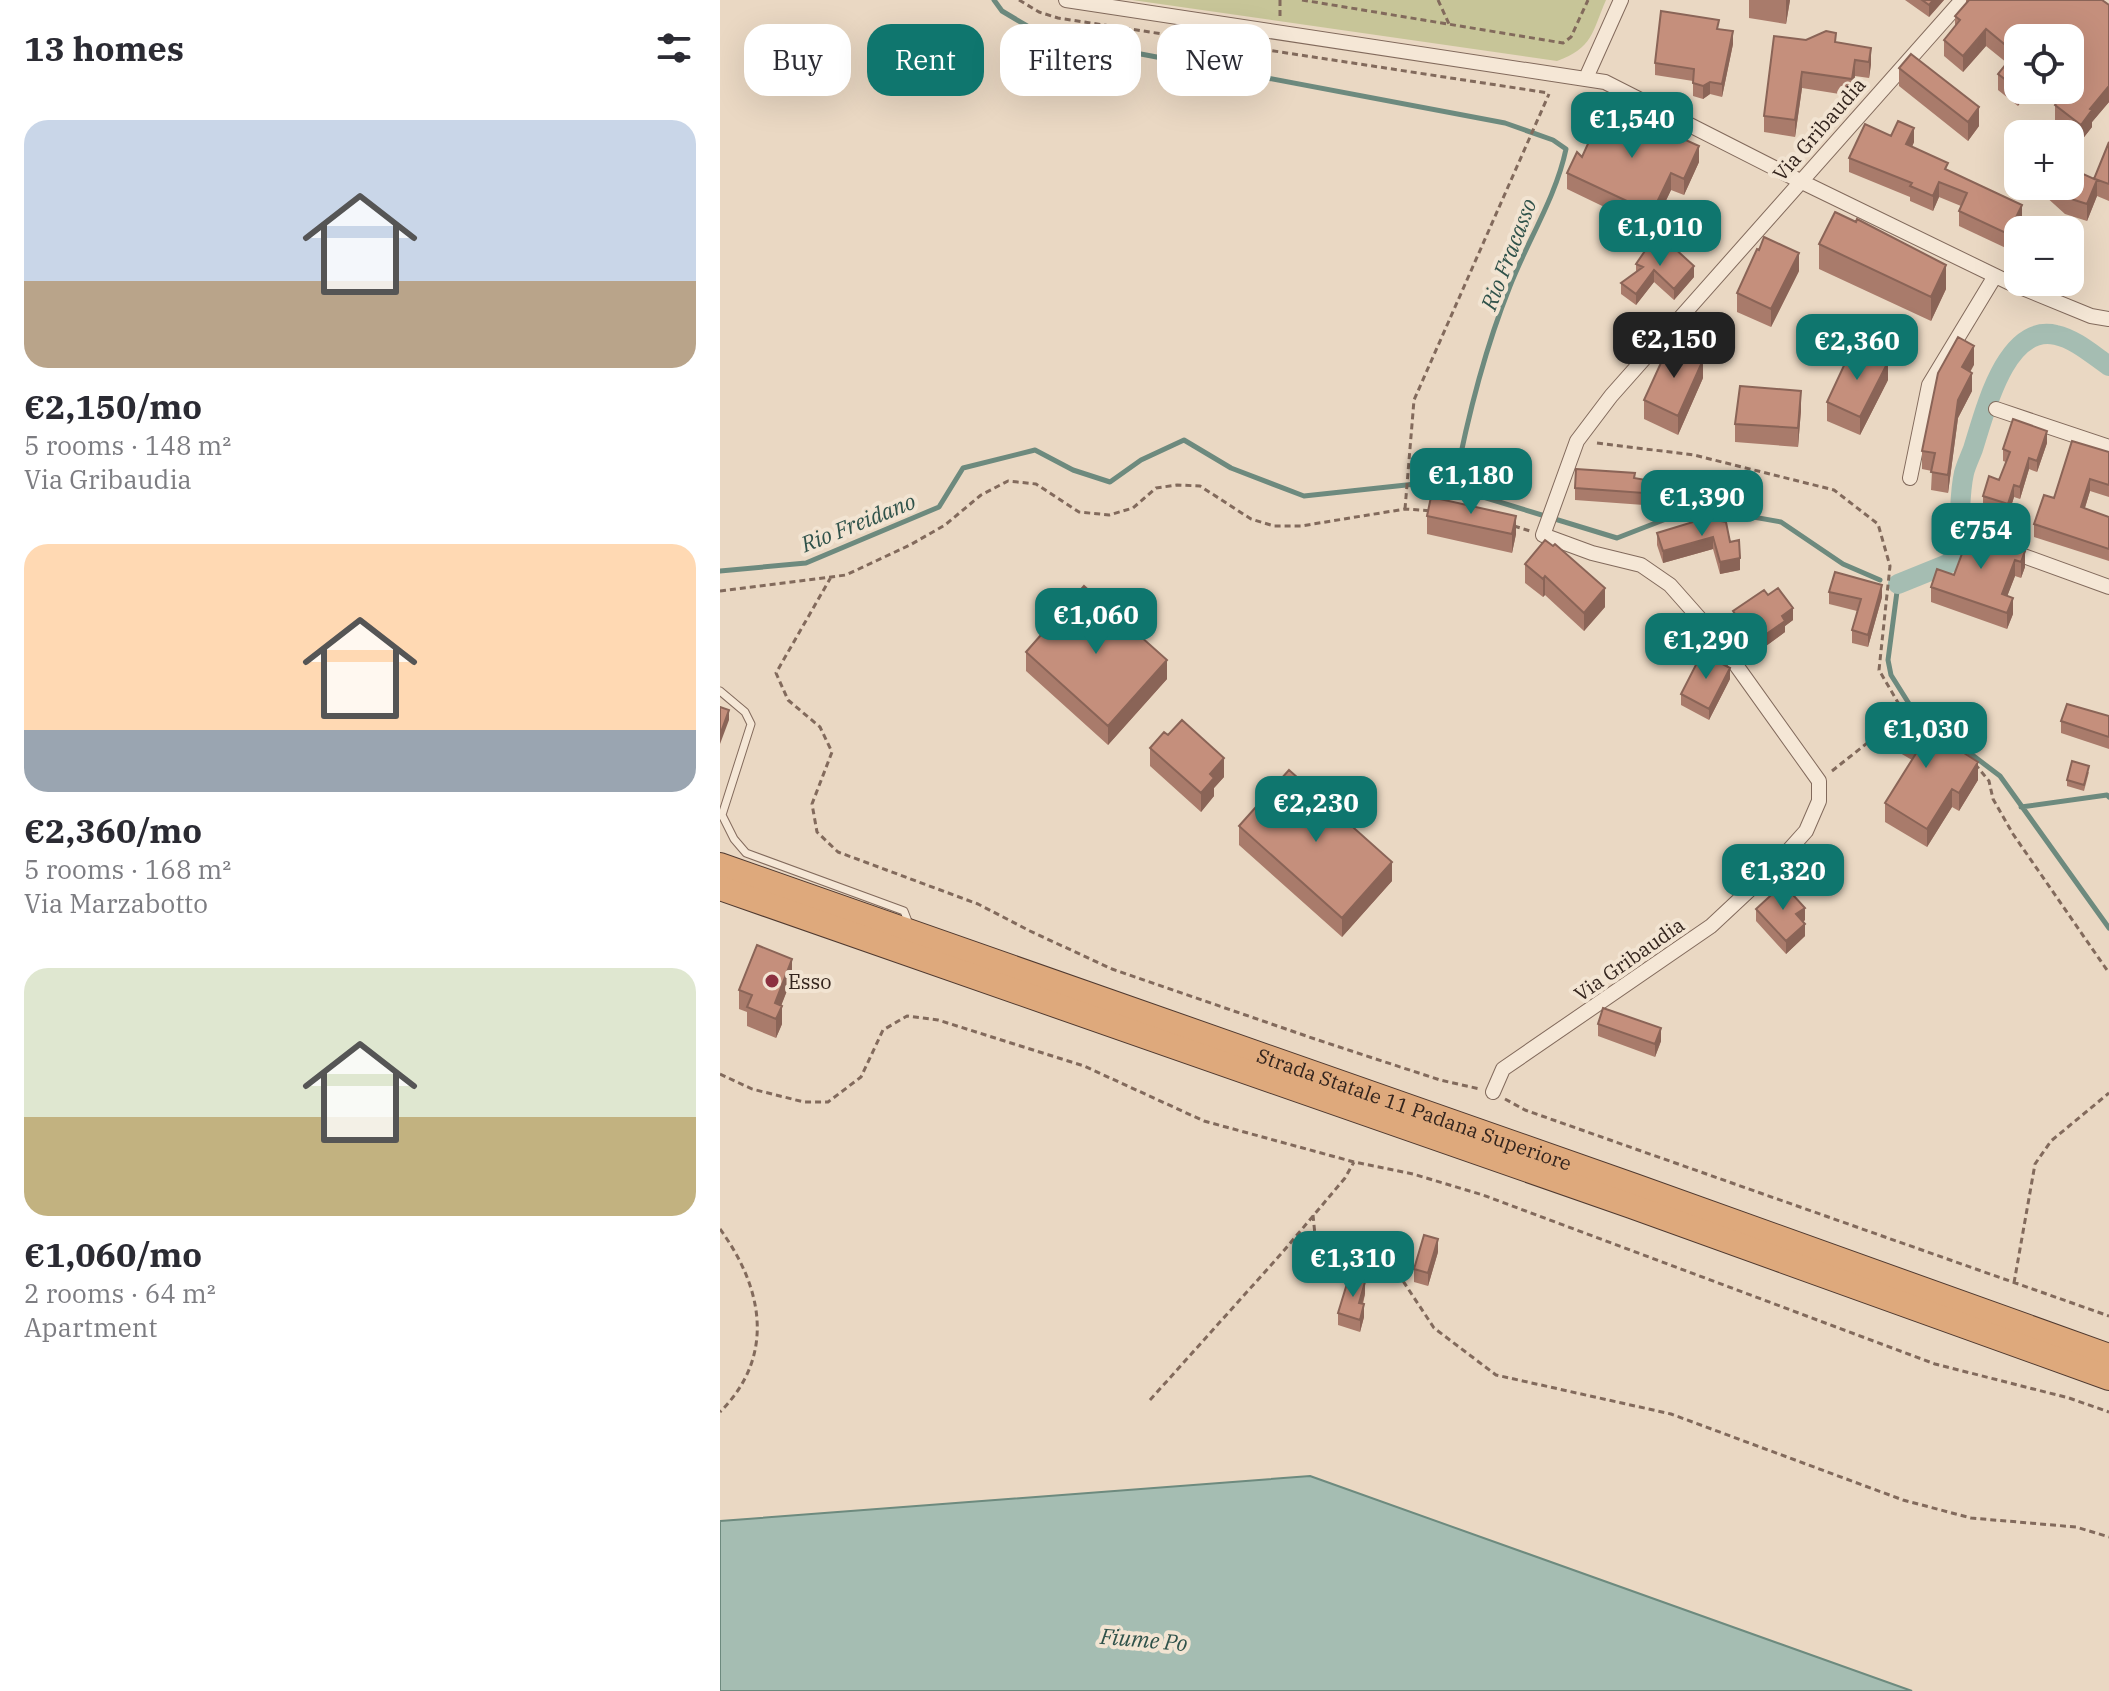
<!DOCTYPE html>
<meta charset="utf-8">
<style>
body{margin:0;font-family:"IBM Plex Serif",serif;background:#f2f2f3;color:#2b2b33;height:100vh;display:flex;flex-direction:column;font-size:30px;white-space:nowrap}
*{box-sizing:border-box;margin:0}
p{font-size:26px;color:#7c7c81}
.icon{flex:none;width:44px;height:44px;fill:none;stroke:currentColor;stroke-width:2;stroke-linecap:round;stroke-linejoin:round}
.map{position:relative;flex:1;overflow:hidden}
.panel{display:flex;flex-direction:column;background:#fff;width:720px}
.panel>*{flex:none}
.guide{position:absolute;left:24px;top:24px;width:760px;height:72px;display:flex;gap:16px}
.tools{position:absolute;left:1284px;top:24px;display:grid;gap:16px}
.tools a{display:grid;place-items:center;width:80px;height:80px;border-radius:16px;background:#fff;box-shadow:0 8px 32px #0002;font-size:40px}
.price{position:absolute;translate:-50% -68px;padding:0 18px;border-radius:16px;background:#0f766e;color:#fff;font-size:26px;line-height:52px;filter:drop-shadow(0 2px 4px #0008)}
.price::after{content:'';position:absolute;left:50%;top:48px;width:24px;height:18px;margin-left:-12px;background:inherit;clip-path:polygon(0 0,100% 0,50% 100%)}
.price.current{background:#222;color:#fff}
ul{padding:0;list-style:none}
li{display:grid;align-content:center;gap:16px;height:424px;padding:0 24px}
li span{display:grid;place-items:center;height:248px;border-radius:24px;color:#555}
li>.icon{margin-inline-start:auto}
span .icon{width:144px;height:144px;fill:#fffc;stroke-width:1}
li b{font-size:34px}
h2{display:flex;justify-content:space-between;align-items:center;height:96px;padding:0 24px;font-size:34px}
.tag{padding:0 28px;border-radius:24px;background:#fff;box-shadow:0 8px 32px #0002;font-size:28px;line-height:72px}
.tag.current{background:#0f766e;color:#fff}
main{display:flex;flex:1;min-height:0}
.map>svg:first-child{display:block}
.green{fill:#c7c598}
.water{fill:#a5bdb2;stroke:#6d8a7e;stroke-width:2}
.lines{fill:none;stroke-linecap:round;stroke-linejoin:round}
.stream{stroke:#6d8a7e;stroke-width:5}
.canal{stroke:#a5bdb2;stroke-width:20}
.service-casing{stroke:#826a5c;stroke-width:9}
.minor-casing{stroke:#826a5c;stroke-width:16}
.trunk-casing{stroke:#503a30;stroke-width:26}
.path{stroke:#826a5c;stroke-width:3;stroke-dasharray:6 4;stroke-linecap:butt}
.service{stroke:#f5e7d6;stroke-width:7}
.minor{stroke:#f5e7d6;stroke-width:14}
.trunk{stroke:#dea97c;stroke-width:24}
.wall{fill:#a97b6b}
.shaded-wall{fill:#8a6457}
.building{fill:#c58f7c;stroke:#8a6457;stroke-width:2}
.poi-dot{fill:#8c3140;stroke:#f2e4d2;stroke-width:3}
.labels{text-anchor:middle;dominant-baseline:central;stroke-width:8;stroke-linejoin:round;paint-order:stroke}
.street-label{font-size:20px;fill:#34251e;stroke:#f2e4d2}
.poi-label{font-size:20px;fill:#34251e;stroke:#f2e4d2;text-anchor:start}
.water-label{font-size:22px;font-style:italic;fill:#2f524a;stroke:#f2e4d2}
</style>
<main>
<section class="panel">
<h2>13 homes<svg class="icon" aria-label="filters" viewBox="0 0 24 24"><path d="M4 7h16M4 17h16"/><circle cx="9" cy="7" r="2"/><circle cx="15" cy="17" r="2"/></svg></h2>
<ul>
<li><span style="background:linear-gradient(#c9d6e8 65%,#b9a48a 0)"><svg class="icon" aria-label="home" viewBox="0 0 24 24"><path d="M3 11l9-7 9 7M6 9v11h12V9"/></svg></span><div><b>€2,150/mo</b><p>5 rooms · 148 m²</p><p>Via Gribaudia</p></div></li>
<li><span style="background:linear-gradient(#ffd9b3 75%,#9aa5b1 0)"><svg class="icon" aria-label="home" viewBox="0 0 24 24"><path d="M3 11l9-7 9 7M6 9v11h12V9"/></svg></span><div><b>€2,360/mo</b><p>5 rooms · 168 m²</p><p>Via Marzabotto</p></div></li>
<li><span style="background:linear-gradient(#dfe7d0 60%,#c2b280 0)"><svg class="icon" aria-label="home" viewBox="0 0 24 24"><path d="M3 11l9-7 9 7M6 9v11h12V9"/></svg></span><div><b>€1,060/mo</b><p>2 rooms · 64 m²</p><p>Apartment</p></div></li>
</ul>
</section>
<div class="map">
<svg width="1389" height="1691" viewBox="0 0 1389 1691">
<rect width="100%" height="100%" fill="#ead8c3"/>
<!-- green -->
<path class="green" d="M 412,0 L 886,0 C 872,32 873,48 837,61 Z"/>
<!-- water -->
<path class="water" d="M 590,1476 L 1192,1691 L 0,1691 L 0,1521 Z"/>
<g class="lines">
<!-- stream -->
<path class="stream" d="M 274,0 L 282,11 L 336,43 L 405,51 L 785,123 L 833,140 L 846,149 C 836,197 808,240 790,286 C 764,351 747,419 734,488
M 0,571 L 86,563 L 219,507 L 243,468 L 315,450 L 353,470 L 390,482 L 421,460 L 464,440 L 511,468 L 584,496 L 714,482 L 897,538 L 977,507 L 1061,522 L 1123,564 L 1160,580
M 1178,584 L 1168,660 L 1171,675 L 1193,710 L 1280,776 L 1389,928
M 1301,807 L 1387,795 L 1389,797"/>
<!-- canal -->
<path class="canal" d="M 1178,584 L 1230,563 C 1244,533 1237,504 1244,473 C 1246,465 1250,457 1253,449 C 1264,415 1285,323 1336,335 C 1355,339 1373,355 1389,366"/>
<!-- service casing -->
<g class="service-casing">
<path id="service" d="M 0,691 L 25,712 L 31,724 L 2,815 L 14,839 L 26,853 L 184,911 L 189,924"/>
</g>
<!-- minor casing -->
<g class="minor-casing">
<path id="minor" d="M 346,0 L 885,82 L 1080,181 L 1288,282 L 1371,316 L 1389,319
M 866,78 L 901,0
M 1276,409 L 1389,447
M 1190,478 L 1209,385 L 1275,276
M 1287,550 L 1389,587
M 773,1092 L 783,1069 L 991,926 L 1052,869 L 1086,831 L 1099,801 L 1099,781 L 996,637 L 950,585 L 921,565 L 872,553 L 823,535 L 857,441 L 891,396 L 1242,0"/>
</g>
<!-- trunk casing -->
<g class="trunk-casing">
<g id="trunk">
<path id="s1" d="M 0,865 L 915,1186 L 1389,1356"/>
<path d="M 0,888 L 911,1206 L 1389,1378"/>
</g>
</g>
<!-- path -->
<path class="path" d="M 299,0 L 319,12 L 338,18 L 829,93
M 582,0 L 843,43 L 851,37 L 868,0
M 718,0 L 729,24
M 560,16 L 560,0
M 877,443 L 974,455 L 1114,490 L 1158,524 L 1170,566 L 1159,670 L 1180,706
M 685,509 L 694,400 L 829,94
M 794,526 L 810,531
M 111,577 L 56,673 L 68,700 L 100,727 L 112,752 L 92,804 L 97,832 L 118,852 L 258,904 L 310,931 L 392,969 L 595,1039 L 720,1080 L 760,1089
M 0,591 L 126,575 L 190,545 L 225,525 L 261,495 L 288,481 L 316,484 L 359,512 L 389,515 L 413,508 L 436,488 L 457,485 L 480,486 L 531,519 L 554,526 L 581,526 L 685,509 L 712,511
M 1255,764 L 1269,781 L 1273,799 L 1293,834 L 1389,973
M 1112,771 L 1166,728
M 0,1074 L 32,1089 L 84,1102 L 108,1102 L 141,1077 L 163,1030 L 187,1016 L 218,1020 L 364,1066 L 484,1121 L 634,1162 L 693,1174 L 763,1195 L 1215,1364 L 1349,1398 L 1389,1412
M 785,1099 L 805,1110 L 1389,1316
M 593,1215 L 595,1235 L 655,1269 L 683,1281 L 714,1328 L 776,1375 L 951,1414 L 1183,1500 L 1251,1518 L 1356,1527 L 1389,1537
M 0,1229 C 43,1288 56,1356 0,1412
M 1294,1283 L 1315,1164 L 1331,1141 L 1389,1093
M 430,1400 L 561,1254 L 625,1178 L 634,1162"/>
<!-- service -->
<use href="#service" class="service"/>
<!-- minor -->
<use href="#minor" class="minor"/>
<!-- trunk -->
<use href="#trunk" class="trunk"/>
</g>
<!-- wall -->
<path class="wall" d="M 1029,0 L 1070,0 L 1066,24 L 1029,18 Z
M 1185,0 L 1224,0 L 1209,17 Z
M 1246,0 L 1382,0 L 1389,5 L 1389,102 L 1372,122 L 1372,127 L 1361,141 L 1335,121 L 1335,105 L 1352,82 L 1350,81 L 1350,38 L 1298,38 L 1298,106 L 1278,90 L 1278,74 L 1287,63 L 1266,46 L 1243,72 L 1224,56 L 1224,40 L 1235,26 L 1235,16 L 1246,4 Z
M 999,29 L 1013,44 L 1002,97 L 990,94 L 983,99 L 973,96 L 973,81 L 935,75 L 935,63 Z
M 1086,40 L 1116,42 L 1151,48 L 1151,64 L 1149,78 L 1135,76 L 1132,96 L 1082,88 L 1075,137 L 1044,132 L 1044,116 Z
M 1179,68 L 1259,126 L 1248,141 L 1179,86 Z
M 1171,136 L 1194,142 L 1192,147 L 1302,220 L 1288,249 L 1239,226 L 1239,211 L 1241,206 L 1219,197 L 1213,211 L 1190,201 L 1190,197 L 1129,172 L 1129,158 Z
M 1389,142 L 1389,201 L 1377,196 L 1367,221 L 1345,214 L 1314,186 L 1350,186 L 1374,179 Z
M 862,157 L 979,162 L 964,195 L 951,190 L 928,238 L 903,226 L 903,216 L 847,189 L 847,173 Z
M 1136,222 L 1226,289 L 1211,321 L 1099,269 L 1099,244 Z
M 916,264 L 974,277 L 954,300 L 934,282 L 916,305 L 901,294 L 901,283 L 916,272 Z
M 1079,271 L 1051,327 L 1017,312 L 1017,293 Z
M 1254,365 L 1250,372 L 1252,391 L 1238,418 L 1228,493 L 1211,490 L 1212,471 L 1202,469 L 1202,451 Z
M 983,378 L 958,435 L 924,419 L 924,400 Z
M 1168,380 L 1140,435 L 1107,421 L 1107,402 Z
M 1081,410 L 1078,447 L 1015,442 L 1015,424 Z
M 1327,443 L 1317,472 L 1309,469 L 1300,499 L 1294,497 L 1288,516 L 1263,508 L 1263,496 L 1279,480 L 1286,462 L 1283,461 L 1283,449 Z
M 1389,452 L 1389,497 L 1370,491 L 1365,508 L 1389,517 L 1389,561 L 1314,537 L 1314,524 L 1334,498 Z
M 915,478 L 926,491 L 924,505 L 855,500 L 855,488 Z
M 707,516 L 796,534 L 792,553 L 707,534 Z
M 986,518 L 1010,542 L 1020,570 L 1000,574 L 993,549 L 943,563 L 937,545 L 937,533 Z
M 1240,541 L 1305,551 L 1305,567 L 1301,578 L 1295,576 L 1287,596 L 1293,614 L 1287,629 L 1211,602 L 1211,587 L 1234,575 L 1241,557 Z
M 805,564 L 885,607 L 864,631 L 825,595 L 823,597 L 805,583 Z
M 1109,592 L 1162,597 L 1148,647 L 1132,643 L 1132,630 L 1137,611 L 1109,604 Z
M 1048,595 L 1073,620 L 1065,626 L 1065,632 L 1035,654 L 1013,623 L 1013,611 Z
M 306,652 L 447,679 L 388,745 L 306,671 Z
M 1010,679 L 989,720 L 961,705 L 961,694 Z
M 1389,716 L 1389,749 L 1341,733 L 1341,721 Z
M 1198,723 L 1258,780 L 1239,811 L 1232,807 L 1207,847 L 1165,822 L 1165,803 L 1192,760 L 1163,743 L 1163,724 Z
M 448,735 L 504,777 L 494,788 L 494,796 L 481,812 L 430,766 L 430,748 Z
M 1369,772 L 1364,791 L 1347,786 L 1347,780 Z
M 519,826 L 672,881 L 622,937 L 519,845 Z
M 1036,909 L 1085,920 L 1083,922 L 1085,936 L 1066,954 L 1036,921 Z
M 72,978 L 61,1005 L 62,1024 L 56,1038 L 27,1026 L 27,1012 L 19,1009 L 19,990 Z
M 878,1024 L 941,1041 L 935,1057 L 878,1036 Z
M 718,1252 L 708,1286 L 694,1282 L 694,1269 Z
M 645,1294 L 643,1304 L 644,1317 L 640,1332 L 618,1325 L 618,1313 Z"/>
<!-- shaded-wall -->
<path class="shaded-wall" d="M 1066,0 L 1070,0 L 1066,24 Z
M 1213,0 L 1224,0 L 1209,17 L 1209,5 Z
M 1266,29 L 1266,46 L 1243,72 L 1243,56 Z
M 1013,31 L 1013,44 L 1002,97 L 1002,84 Z
M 1151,48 L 1151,64 L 1149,78 L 1149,62 Z
M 1135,60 L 1135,76 L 1132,96 L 1132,79 Z
M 1082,72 L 1082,88 L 1075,137 L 1075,120 Z
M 990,82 L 990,94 L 983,99 L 983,86 Z
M 1389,86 L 1389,102 L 1372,122 L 1372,127 L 1361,141 L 1361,125 L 1370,109 Z
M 1298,89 L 1310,90 L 1298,106 Z
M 1259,107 L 1259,126 L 1248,141 L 1248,122 Z
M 1194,128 L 1194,142 L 1186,159 L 1186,144 Z
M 979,146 L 979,162 L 964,195 L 964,179 Z
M 951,173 L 951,190 L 928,238 L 928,221 Z
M 1377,180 L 1377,196 L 1367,221 L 1367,204 Z
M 1219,182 L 1219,197 L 1213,211 L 1213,196 Z
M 1302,205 L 1302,220 L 1288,249 L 1288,234 Z
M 1079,253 L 1079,271 L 1051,327 L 1051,309 Z
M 1226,265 L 1226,289 L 1211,321 L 1211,297 Z
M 974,266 L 974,277 L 954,300 L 954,289 Z
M 934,270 L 934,282 L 916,305 L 916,294 Z
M 1254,346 L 1254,365 L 1242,386 L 1242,367 Z
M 983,360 L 983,378 L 958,435 L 958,416 Z
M 1168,362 L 1168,380 L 1140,435 L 1140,417 Z
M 1252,373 L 1252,391 L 1238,418 L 1228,493 L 1228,475 L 1238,400 Z
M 1081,391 L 1081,410 L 1078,447 L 1078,428 Z
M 1327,431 L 1327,443 L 1317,472 L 1317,461 Z
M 1309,458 L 1309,469 L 1300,499 L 1300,487 Z
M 1370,479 L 1370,491 L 1361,520 L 1361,507 Z
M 1294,485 L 1294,497 L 1288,516 L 1288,504 Z
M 796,516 L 796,534 L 792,553 L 792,534 Z
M 993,537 L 993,549 L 943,563 L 943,551 Z
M 1305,551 L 1305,567 L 1301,578 L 1301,562 Z
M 1020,558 L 1020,570 L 1000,574 L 1000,562 Z
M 1295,560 L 1295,576 L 1282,610 L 1282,594 Z
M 825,576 L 825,595 L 823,597 L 823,579 Z
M 1162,585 L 1162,597 L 1148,647 L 1148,635 Z
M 885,588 L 885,607 L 864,631 L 864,613 Z
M 1293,598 L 1293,614 L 1287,629 L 1287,613 Z
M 1073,608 L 1073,620 L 1065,626 L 1065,632 L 1035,654 L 1035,642 L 1062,616 Z
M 447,660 L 447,679 L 388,745 L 388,726 Z
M 1010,668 L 1010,679 L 989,720 L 989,709 Z
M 9,710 L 9,720 L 0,744 L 0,735 Z
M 504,758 L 504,777 L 494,788 L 494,796 L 481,812 L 481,793 L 490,774 Z
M 1258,762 L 1258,780 L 1239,811 L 1239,793 Z
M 1232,789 L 1232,807 L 1207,847 L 1207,829 Z
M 672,862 L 672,881 L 622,937 L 622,918 Z
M 1085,908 L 1085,920 L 1076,927 L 1076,914 Z
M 1085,924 L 1085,936 L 1066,954 L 1066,941 Z
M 72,959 L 72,978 L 56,1019 L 55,1003 Z
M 62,1006 L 62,1024 L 56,1038 L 56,1019 Z
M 941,1028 L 941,1041 L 935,1057 L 935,1044 Z
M 718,1239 L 718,1252 L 708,1286 L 708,1273 Z
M 645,1282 L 645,1294 L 639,1315 L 639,1303 Z
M 644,1304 L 644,1317 L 640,1332 L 640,1320 Z"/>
<!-- building -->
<path class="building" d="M 1202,0 L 1213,0 L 1209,5 Z
M 1249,0 L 1382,0 L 1389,5 L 1389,86 L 1370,109 L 1372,110 L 1361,125 L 1335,105 L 1346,90 L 1350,90 L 1350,84 L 1359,72 L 1350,65 L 1350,38 L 1298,38 L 1298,89 L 1278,74 L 1295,53 L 1266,29 L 1243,56 L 1224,40 L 1240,20 L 1235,16 Z
M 941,11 L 999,20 L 997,29 L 1013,31 L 1002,84 L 990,82 L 983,86 L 973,83 L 974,69 L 935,63 Z
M 1106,31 L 1116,33 L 1115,42 L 1151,48 L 1149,62 L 1135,60 L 1132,79 L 1082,72 L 1075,120 L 1044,116 L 1054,36 L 1086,40 Z
M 1191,54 L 1259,107 L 1248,122 L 1179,68 Z
M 886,104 L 979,146 L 964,179 L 951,173 L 928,221 L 903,210 L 907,201 L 847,173 L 857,152 L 862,157 Z
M 1178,121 L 1194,128 L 1186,144 L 1228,163 L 1225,169 L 1302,205 L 1288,234 L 1239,211 L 1247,193 L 1219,182 L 1213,196 L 1190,186 L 1192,183 L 1129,158 L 1145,124 L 1171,136 Z
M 1389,142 L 1389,184 L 1375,179 L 1377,180 L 1367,204 L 1345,197 L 1333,186 L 1350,186 L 1350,168 L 1374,179 Z
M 1115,212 L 1136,222 L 1137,219 L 1226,265 L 1211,297 L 1099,244 Z
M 1044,237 L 1079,253 L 1051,309 L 1017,293 L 1037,249 L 1039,250 Z
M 929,245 L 946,253 L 952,246 L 974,266 L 954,289 L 934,270 L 916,294 L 901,283 L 923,267 L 916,264 Z
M 1238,337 L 1254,346 L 1242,367 L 1252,373 L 1238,400 L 1228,475 L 1211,472 L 1215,453 L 1202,451 L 1218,373 Z
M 950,343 L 983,360 L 958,416 L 924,400 Z
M 1134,347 L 1168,362 L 1140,417 L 1107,402 L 1127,359 L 1129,360 Z
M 1020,386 L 1081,391 L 1078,428 L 1015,424 Z
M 1293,419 L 1327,431 L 1317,461 L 1309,458 L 1300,487 L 1294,485 L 1288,504 L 1263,496 L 1269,476 L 1279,480 L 1290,452 L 1283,449 Z
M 1352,441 L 1389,452 L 1389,485 L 1370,479 L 1361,507 L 1389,517 L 1389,549 L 1314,524 L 1324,495 L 1334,498 Z
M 856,469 L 915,473 L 914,478 L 926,480 L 924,493 L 855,488 Z
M 711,497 L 796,516 L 792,534 L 707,516 Z
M 986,518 L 1006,522 L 1010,542 L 1019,540 L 1020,558 L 1000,562 L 993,537 L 943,551 L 937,533 Z
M 1245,527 L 1305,551 L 1301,562 L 1295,560 L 1282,594 L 1293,598 L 1287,613 L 1211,587 L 1217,569 L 1234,575 L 1246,543 L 1240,541 Z
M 825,540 L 833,546 L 835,544 L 885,588 L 864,613 L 825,576 L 823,579 L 805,564 Z
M 1115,572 L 1162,585 L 1148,635 L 1132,630 L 1141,599 L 1109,592 Z
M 364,586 L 447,660 L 388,726 L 306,652 Z
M 1058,588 L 1073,608 L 1062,616 L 1065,621 L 1035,642 L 1013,611 L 1044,590 L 1048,595 Z
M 982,653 L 1010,668 L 989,709 L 961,694 Z
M 1180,703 L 1198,716 L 1194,721 L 1258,762 L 1239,793 L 1232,789 L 1207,829 L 1165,803 L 1200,747 L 1163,724 L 1173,708 L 1175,709 Z
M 1347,704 L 1389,716 L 1389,737 L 1341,721 Z
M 0,707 L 9,710 L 0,735 Z
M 462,720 L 504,758 L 490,774 L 494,778 L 481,793 L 430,748 L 444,732 L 448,735 Z
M 1352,761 L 1369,766 L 1364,785 L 1347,780 Z
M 569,770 L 672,862 L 622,918 L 519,826 Z
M 1063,884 L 1085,908 L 1076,914 L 1085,924 L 1066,941 L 1036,909 Z
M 37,945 L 72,959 L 55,1003 L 62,1006 L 56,1019 L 27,1007 L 32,995 L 19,990 Z
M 883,1008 L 941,1028 L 935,1044 L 878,1024 Z
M 704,1235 L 718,1239 L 708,1273 L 694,1269 Z
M 629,1277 L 645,1282 L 639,1303 L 644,1304 L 640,1320 L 618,1313 Z"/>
<!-- markers -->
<circle class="poi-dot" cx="52" cy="981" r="8"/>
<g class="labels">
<!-- street labels -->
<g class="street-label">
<text transform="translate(1099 129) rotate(-49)">Via Gribaudia</text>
<text transform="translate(909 959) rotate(-35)">Via Gribaudia</text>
<text stroke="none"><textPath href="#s1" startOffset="736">Strada Statale 11 Padana Superiore</textPath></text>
</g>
<!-- poi labels -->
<g class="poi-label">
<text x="68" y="981">Esso</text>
</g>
<!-- water labels -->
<g class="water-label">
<text transform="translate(788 254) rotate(-69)">Rio Fracasso</text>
<text transform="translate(138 522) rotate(-22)">Rio Freidano</text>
<text transform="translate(424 1639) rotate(5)">Fiume Po</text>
</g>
</g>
</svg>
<div class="tools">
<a><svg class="icon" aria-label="locate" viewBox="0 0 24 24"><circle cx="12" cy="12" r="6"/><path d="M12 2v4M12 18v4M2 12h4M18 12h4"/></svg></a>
<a>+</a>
<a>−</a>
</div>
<b class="price" style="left:912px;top:160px">€1,540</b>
<b class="price" style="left:940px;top:268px">€1,010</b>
<b class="price current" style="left:954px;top:380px">€2,150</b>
<b class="price" style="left:1137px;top:382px">€2,360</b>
<b class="price" style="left:751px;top:516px">€1,180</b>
<b class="price" style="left:982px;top:538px">€1,390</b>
<b class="price" style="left:1261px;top:571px">€754</b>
<b class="price" style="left:376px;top:656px">€1,060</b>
<b class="price" style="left:986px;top:681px">€1,290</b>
<b class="price" style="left:1206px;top:770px">€1,030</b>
<b class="price" style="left:596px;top:844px">€2,230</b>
<b class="price" style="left:1063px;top:912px">€1,320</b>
<b class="price" style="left:633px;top:1299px">€1,310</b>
<div class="guide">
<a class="tag">Buy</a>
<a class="tag current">Rent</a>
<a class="tag">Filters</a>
<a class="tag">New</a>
</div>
</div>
</main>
